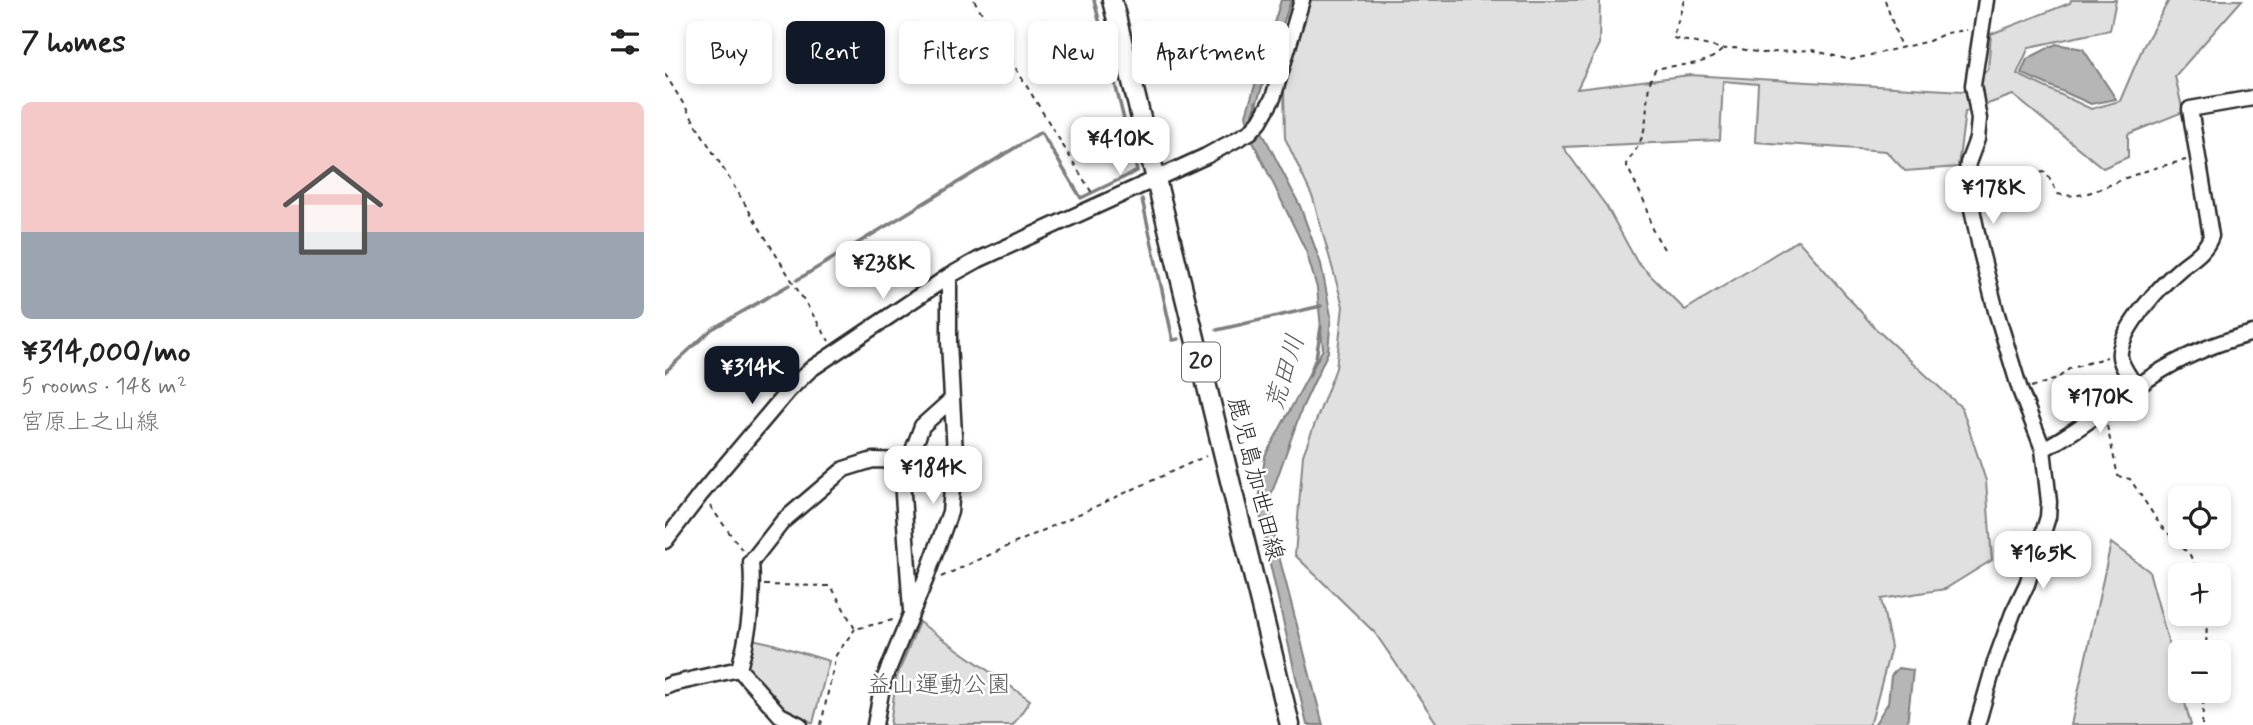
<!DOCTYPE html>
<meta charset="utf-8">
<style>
body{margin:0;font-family:Mynerve,"Klee One",sans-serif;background:#f6f6f6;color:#222;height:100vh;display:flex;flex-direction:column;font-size:26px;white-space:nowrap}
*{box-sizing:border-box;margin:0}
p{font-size:23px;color:#767676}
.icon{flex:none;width:38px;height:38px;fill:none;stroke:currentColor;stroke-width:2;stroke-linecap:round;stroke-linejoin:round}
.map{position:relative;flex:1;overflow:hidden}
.side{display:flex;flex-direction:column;background:#fff;width:665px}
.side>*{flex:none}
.banner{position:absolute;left:21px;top:21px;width:665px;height:63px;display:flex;gap:14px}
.tools{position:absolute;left:1503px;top:486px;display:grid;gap:14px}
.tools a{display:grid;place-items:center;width:63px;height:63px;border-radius:10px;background:#fff;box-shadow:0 4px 10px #0003;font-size:35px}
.price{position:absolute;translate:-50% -60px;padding:0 16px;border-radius:14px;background:#fff;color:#222;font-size:23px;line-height:46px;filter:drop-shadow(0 2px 4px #0008)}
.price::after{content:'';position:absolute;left:50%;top:42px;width:21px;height:16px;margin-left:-10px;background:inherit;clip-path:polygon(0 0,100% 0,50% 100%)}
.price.current{background:#111827;color:#fff}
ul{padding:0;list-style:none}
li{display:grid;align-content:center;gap:14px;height:371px;padding:0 21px}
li+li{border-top:2px solid #e0e0e0}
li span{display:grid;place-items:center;height:217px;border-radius:10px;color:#555}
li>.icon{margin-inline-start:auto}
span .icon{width:126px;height:126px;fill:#fffc;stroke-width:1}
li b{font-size:30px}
h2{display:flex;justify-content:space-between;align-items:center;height:84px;padding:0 21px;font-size:30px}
.tag{padding:0 24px;border-radius:10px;background:#fff;box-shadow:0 4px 10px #0003;font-size:24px;line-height:63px}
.tag.current{background:#111827;color:#fff}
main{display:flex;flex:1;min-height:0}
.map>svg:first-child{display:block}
.green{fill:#e0e0e0;stroke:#868686;stroke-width:2}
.water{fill:#b6b6b6;stroke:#7e7e7e;stroke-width:2}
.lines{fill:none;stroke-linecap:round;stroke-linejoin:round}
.stream{stroke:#7e7e7e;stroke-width:3.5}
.minor-casing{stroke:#2b2b2b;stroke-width:19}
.major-casing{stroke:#2b2b2b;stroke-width:23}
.path{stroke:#2b2b2b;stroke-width:2;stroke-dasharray:5 5;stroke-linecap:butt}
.minor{stroke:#fff;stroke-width:14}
.major{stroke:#fff;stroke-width:18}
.labels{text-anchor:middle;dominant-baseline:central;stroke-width:5;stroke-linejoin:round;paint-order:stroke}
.shield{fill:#fff;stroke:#6b6b6b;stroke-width:2}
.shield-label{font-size:23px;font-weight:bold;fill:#2b2b2b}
.street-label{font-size:24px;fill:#2b2b2b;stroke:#fff}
.park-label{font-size:24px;fill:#585858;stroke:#fff}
.water-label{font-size:26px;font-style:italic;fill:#5c5c5c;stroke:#fff}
</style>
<main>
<section class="side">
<h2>7 homes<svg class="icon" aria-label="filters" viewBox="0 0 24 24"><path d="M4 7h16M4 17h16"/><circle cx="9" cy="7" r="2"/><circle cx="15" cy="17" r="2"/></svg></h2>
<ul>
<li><span style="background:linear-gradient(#f6c9c9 60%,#9aa5b1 0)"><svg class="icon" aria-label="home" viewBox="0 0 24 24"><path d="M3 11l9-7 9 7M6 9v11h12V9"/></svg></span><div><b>¥314,000/mo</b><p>5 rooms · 148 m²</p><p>宮原上之山線</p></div></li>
</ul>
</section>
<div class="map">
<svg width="1588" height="725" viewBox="0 0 1588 725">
<rect width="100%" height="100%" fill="#fff"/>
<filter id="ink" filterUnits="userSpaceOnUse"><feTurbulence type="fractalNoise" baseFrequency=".0143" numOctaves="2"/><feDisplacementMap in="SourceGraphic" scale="14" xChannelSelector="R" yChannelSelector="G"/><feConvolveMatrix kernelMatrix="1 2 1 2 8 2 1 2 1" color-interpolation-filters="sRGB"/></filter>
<g filter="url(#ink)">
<!-- green -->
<path class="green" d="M 645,0 L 935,0 L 934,44 L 912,89 L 1025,75 L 1298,91 L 1323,69 L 1326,34 L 1405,3 L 1406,0 L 1451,0 L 1445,30 L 1364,47 L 1352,74 L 1426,109 L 1455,101 L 1478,47 L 1504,0 L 1577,0 L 1510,76 L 1518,112 L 1463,134 L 1463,157 L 1438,168 L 1348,95 L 1300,112 L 1293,167 L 1240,171 L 1221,151 L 1090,142 L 1093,84 L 1058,81 L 1055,140 L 898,147 L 942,207 L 972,262 L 1020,310 L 1133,240 L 1210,328 L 1297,408 L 1321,481 L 1327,560 L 1280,589 L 1216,599 L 1226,647 L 1207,719 L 1203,725 L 773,725 L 710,633 L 630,555 L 638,455 L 671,368 L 678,306 L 648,198 L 620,138 L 619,89 Z
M 1446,543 L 1484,571 L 1526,725 L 1406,725 Z
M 254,622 L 365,700 L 348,725 L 225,725 L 231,679 Z
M 87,639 L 105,643 L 164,661 L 148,723 L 120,708 L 79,665 Z"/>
<!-- water -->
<path class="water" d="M 616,0 L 626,0 L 588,114 L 635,206 L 656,264 L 666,316 L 663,352 L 637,408 L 605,498 L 609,537 L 658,725 L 642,725 L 597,529 L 594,501 L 600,456 L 658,349 L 652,288 L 641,251 L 589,144 L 581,115 Z
M 1391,44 L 1418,49 L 1451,99 L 1426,104 L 1356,73 L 1362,59 Z
M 1233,668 L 1248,670 L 1242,725 L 1209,725 L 1223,703 L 1226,676 Z"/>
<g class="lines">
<!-- stream -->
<path class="stream" d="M 591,118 L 591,102
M 477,199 L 508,340 L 514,339
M 132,280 L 376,132 L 416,198 L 472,171 L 429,0
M 552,330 L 656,306
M 0,372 L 47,329 L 124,285
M 644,376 L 651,358 L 656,327"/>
<!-- minor casing -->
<g class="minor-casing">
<path id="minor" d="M 1471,387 C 1466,378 1453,363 1455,352 C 1458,326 1496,285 1516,268 C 1527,259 1541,251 1546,236 L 1525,109 L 1588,98
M 1378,449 C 1421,427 1457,394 1499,369 C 1526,353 1558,341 1588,333
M 0,541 L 36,494 L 123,391 L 146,369 L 284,276 L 313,260 L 541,156 L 585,132 L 595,121 L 608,98 L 637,0
M 246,611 L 237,480 L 257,426 L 286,400
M 0,687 L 7,684 L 74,669
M 135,725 L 115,715 L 74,669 C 84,634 89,599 86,562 L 118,521 L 179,469 L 208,460 L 244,461
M 210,725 L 218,682 L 261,578 L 285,512 L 290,454 L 284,342 L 284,276
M 1312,725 L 1330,662 L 1348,613 L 1362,584 L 1383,517 L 1384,502 L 1378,449 L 1355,390 L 1331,311 L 1316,252 L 1301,180 L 1303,163 L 1312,139 L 1314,119 L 1308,85 L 1321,0"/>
</g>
<!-- major casing -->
<g class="major-casing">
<path id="major" d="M 447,0 L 625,725"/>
</g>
<!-- path -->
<path class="path" d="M 309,0 L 427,193
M 1019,0 L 1008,38 L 1058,49 L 1070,48 L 1097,53 L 1147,50 L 1185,60 L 1264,41 L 1281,33 L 1302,30
M 1220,0 L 1236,48
M 0,74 L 164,341
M 1316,179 L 1381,172 L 1393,194 C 1421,201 1446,182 1472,174 C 1488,168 1505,164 1521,160
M 999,249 L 987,229 L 979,201 L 961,164 C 969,153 976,143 979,130 C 984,110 979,87 991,69 C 1015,63 1039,68 1057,50
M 1366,387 L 1392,379 L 1404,369 L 1442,357
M 1442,426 L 1453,476 L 1465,479 L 1496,526 L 1525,555 L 1535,576
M 45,506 L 77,550
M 276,577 L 541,456
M 99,585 L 166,586 L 190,629 L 228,620
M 1541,653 L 1542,614
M 156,725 L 171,655 L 190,629
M 1537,725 L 1539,691"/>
<!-- minor -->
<use href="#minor" class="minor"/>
<!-- major -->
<use href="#major" class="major"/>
</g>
</g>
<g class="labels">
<!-- shield labels -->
<rect class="shield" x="517" y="342.5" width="38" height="39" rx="5"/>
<g class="shield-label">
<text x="536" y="362">20</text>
</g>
<!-- street labels -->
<g class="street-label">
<text transform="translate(590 479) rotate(76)">鹿児島加世田線</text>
</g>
<!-- park labels -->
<g class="park-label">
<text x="274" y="685">益山運動公園</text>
</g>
<!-- water labels -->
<g class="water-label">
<text transform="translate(621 373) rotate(-73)">荒田川</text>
</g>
</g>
</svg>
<div class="tools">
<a><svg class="icon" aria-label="locate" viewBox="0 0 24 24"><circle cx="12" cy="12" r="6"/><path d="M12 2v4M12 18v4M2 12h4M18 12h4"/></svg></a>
<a>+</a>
<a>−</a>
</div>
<b class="price" style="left:455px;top:177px">¥410K</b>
<b class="price" style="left:1328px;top:226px">¥178K</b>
<b class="price" style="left:218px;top:301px">¥238K</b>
<b class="price current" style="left:87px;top:406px">¥314K</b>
<b class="price" style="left:1435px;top:435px">¥170K</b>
<b class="price" style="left:268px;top:506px">¥184K</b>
<b class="price" style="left:1378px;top:591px">¥165K</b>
<div class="banner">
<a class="tag">Buy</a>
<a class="tag current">Rent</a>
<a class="tag">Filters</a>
<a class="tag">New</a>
<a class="tag">Apartment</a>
</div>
</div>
</main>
